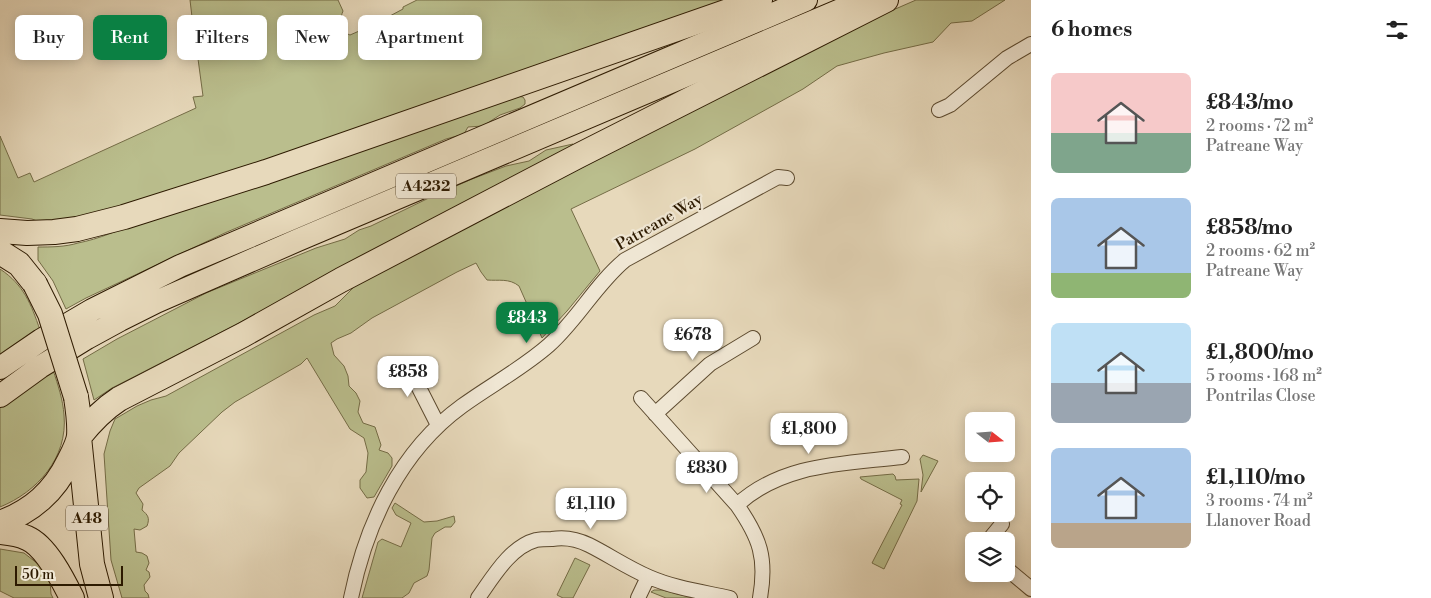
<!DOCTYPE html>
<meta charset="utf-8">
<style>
body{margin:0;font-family:"Libre Bodoni",serif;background:#f2f2f2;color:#222;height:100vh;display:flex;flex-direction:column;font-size:19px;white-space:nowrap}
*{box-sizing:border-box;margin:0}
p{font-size:16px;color:#767676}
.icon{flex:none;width:28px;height:28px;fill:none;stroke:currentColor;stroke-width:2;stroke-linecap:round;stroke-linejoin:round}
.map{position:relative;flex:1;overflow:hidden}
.side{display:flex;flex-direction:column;background:#fff;width:400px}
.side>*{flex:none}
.hud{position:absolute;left:15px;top:15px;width:475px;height:45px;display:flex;gap:10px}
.needle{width:32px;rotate:107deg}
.controls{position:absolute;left:965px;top:412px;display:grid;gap:10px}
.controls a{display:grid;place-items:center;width:50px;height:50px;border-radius:8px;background:#fff;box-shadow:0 2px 12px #0003;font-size:25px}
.scale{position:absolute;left:15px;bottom:12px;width:108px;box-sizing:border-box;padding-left:5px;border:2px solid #2d1a00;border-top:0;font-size:14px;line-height:18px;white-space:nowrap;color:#2d1a00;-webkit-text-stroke:4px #efe6d3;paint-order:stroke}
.price{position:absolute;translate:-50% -42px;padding:0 11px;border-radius:10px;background:#fff;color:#222;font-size:16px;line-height:32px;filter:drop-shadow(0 1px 2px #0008)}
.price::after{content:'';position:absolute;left:50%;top:30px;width:15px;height:11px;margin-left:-8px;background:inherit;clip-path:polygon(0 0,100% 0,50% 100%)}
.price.selected{background:#0b8043;color:#fff}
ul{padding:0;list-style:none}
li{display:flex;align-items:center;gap:15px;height:125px;padding:0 20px}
li span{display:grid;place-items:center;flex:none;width:140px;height:100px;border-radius:8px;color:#555}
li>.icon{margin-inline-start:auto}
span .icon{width:60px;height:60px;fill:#fffc;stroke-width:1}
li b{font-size:21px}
h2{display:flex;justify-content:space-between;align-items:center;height:60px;padding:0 20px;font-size:21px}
.pill{padding:0 18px;border-radius:8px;background:#fff;box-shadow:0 2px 12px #0003;font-size:18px;line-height:45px}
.pill.selected{background:#0b8043;color:#fff}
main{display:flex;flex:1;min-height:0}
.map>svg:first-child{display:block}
.green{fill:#babe8d;stroke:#746c46}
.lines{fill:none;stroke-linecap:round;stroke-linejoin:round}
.minor-casing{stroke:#5c4a2f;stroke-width:16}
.primary-casing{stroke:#2d1a00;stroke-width:24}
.trunk-casing{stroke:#2d1a00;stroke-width:26}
.minor{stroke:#efe6d3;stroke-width:14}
.primary{stroke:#e7d9bb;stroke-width:22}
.trunk{stroke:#e7d9bb;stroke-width:24}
.trunk-bridge-casing{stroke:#2d1a00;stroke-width:26;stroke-linecap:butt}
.trunk-bridge{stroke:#e7d9bb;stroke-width:24}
.labels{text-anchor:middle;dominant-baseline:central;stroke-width:4.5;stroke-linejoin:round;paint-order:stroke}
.shield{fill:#efe6d3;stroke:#67573f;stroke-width:1}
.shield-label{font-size:15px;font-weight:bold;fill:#2d1a00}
.street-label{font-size:16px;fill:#2d1a00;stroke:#efe6d3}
</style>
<main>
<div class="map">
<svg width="1031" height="598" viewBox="0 0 1031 598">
<rect width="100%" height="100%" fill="#e7d9bb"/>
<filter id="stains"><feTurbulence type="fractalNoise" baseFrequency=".004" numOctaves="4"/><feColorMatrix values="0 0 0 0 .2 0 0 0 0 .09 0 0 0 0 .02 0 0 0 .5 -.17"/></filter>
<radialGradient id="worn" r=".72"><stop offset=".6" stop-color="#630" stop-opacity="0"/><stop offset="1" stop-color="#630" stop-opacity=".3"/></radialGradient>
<!-- green -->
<path class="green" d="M 190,0 L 338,0 L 343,11 C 340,18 341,24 343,32 L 350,35 L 373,25 L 403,9 L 403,7 L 417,0 L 730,0 L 357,132 L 102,215 L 38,225 L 37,221 L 32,219 L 0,215 L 0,136 L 18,178 L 30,173 L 34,182 L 196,108 L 193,97 L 203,96 L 196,44 L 190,43 L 187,40 L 188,26 L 192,17 Z
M 916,0 L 1005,0 L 972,21 L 951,23 L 933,42 L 884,53 L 837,66 L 803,89 L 695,149 L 571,209 L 600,271 L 567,311 L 542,338 L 519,286 C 509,278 499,281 487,280 L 481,272 L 476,263 L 457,272 L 372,318 L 351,333 L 337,339 L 331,343 L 334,355 L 344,366 L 348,376 L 349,386 L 356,393 L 360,401 L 358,412 L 363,423 L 375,427 L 381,445 L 379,450 L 388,453 L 392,458 L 392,466 L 374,497 L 367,498 L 360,488 L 360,480 L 366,472 L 368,453 L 364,438 L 350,429 L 307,358 L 301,364 L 235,402 L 222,412 L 179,453 L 170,466 L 139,488 L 136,493 L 143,504 L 142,510 C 148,515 150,518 147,526 L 140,530 L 134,529 L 136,552 L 142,553 L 147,556 L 149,563 L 146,570 L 149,572 L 150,577 L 144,585 L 145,591 L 148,594 L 149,598 L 122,598 L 111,560 L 104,454 L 110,431 L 115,419 L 137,406 L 151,400 L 166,396 L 314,315 L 335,306 L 355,286 L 375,273 L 877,17 Z
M 516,96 L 523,97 L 525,100 L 525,104 L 520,108 L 500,115 L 483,126 L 468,127 L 464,134 L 446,139 L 227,232 L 86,298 L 66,309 L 53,281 L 38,260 L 38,247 C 51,247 65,247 78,243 C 99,239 119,230 139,222 Z
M 573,144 L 574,148 L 321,281 L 112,388 L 94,400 L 83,359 L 117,339 L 206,293 L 316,248 L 345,239 L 359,230 L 371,226 L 433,196 L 472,179 L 506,166 L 529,161 L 546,150 Z
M 0,269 C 24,285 31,304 40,330 L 0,359 Z
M 53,370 C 58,385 63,400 64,415 C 68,458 37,492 0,507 L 0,406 Z
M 923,455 L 938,461 L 921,492 L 923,475 L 920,459 Z
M 893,474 L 895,476 L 896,480 L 919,479 L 917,501 L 884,569 L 872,563 L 902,505 L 900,504 L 902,500 L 861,479 L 860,477 Z
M 395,503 L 424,522 L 437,521 L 454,516 L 455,522 L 451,527 L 445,527 L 435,533 L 432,538 L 429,570 L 427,576 L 414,583 L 409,593 L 402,598 L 362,598 L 378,542 L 382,539 L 401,547 L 411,523 L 396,515 L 392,508 Z
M 0,549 L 24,553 L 42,567 L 50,581 L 51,594 L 53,598 L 14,598 L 0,591 Z
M 575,558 L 590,565 L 573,598 L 563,598 L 557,595 Z
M 654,590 L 662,590 L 694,598 L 666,598 L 651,592 Z"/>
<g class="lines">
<!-- minor casing -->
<g class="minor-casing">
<path id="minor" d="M 939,110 L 950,105 L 1007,58 L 1031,44
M 413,366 L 412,374 L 438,425
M 641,398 L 737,505 C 760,538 767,558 760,598
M 655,414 L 710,364 L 753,338
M 737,505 C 783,463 843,464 902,457
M 988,541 L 1002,524
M 1006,568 L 1031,589
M 351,598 C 366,524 400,451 462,406 C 491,385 523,368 549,345 C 578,319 596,284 625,260 L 778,177 L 787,178
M 478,598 C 493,577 510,547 536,540 C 541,539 547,539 552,539 C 564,537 577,539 589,545 C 609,555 628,568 649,577 C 674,588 703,592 730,598
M 638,598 L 648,577"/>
</g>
<!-- primary casing -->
<g class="primary-casing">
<path id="primary" d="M 0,368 L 41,340 L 92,310 L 180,266 L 806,0
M 0,396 L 40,367 L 87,338 L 120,320 L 156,302 L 298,240 L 864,0"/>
</g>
<!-- trunk casing -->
<g class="trunk-casing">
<path id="trunk" d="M 0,231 L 27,233 L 54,232 L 77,229 L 124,217 L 266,172 L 760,0
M 0,252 L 19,264 L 35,284
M 79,437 C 91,422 102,410 119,399 L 243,335 L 341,280 L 578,156 L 886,0
M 79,437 L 92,564 L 101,598
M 0,523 C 32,511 54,492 69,461 C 73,453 78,444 79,436 C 80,423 78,410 76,397
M 0,532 C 9,533 19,534 27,538 C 46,546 63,580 72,598"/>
</g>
<!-- minor -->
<use href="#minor" class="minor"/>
<!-- primary -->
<use href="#primary" class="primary"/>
<!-- trunk -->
<use href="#trunk" class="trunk"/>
<!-- trunk-bridge casing -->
<g class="trunk-bridge-casing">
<path id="trunk-bridge" d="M 35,284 L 50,314 L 76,397"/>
</g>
<!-- trunk-bridge -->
<use href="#trunk-bridge" class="trunk-bridge"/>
</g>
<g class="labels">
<!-- shield labels -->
<g class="shield">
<rect x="396" y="173.5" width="60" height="25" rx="4"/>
<rect x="66" y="505.5" width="42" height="25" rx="4"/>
</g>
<g class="shield-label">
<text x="426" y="186">A4232</text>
<text x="87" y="518">A48</text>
</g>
<!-- street labels -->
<g class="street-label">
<text transform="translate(659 222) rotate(-30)">Patreane Way</text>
</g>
</g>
<rect width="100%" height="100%" filter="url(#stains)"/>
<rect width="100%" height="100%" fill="url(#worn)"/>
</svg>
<div class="controls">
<a><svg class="needle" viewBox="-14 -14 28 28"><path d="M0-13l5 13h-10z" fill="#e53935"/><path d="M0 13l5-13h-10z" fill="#767676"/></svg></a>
<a><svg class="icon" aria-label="locate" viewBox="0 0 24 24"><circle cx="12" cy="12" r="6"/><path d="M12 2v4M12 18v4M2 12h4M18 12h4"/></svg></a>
<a><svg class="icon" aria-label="layers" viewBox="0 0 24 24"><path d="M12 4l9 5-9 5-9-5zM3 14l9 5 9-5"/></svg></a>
</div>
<div class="scale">50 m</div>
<b class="price selected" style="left:527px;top:344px">£843</b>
<b class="price" style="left:693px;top:361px">£678</b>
<b class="price" style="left:408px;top:398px">£858</b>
<b class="price" style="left:809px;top:455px">£1,800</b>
<b class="price" style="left:707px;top:494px">£830</b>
<b class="price" style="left:591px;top:530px">£1,110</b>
<div class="hud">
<a class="pill">Buy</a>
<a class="pill selected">Rent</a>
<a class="pill">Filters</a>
<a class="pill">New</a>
<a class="pill">Apartment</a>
</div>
</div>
<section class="side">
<h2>6 homes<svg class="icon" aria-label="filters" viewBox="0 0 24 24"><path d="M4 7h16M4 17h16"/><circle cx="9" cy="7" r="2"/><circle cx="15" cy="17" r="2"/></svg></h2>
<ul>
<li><span style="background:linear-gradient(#f6c9c9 60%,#7fa58c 0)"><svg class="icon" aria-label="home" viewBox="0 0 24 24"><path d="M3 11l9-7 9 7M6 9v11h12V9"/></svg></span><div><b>£843/mo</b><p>2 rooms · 72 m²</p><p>Patreane Way</p></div></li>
<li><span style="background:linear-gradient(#a9c7e8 75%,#8fb573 0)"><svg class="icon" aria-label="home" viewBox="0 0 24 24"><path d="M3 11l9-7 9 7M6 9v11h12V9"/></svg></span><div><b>£858/mo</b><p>2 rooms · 62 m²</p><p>Patreane Way</p></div></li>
<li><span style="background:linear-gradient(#bfe0f5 60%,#9aa5b1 0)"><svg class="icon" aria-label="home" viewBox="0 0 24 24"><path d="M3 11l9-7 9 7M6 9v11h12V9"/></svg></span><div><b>£1,800/mo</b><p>5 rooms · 168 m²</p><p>Pontrilas Close</p></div></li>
<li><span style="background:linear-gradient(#a9c7e8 75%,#b9a48a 0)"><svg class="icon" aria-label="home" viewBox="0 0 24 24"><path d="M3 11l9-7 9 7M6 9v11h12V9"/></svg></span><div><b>£1,110/mo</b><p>3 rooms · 74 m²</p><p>Llanover Road</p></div></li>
</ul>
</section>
</main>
